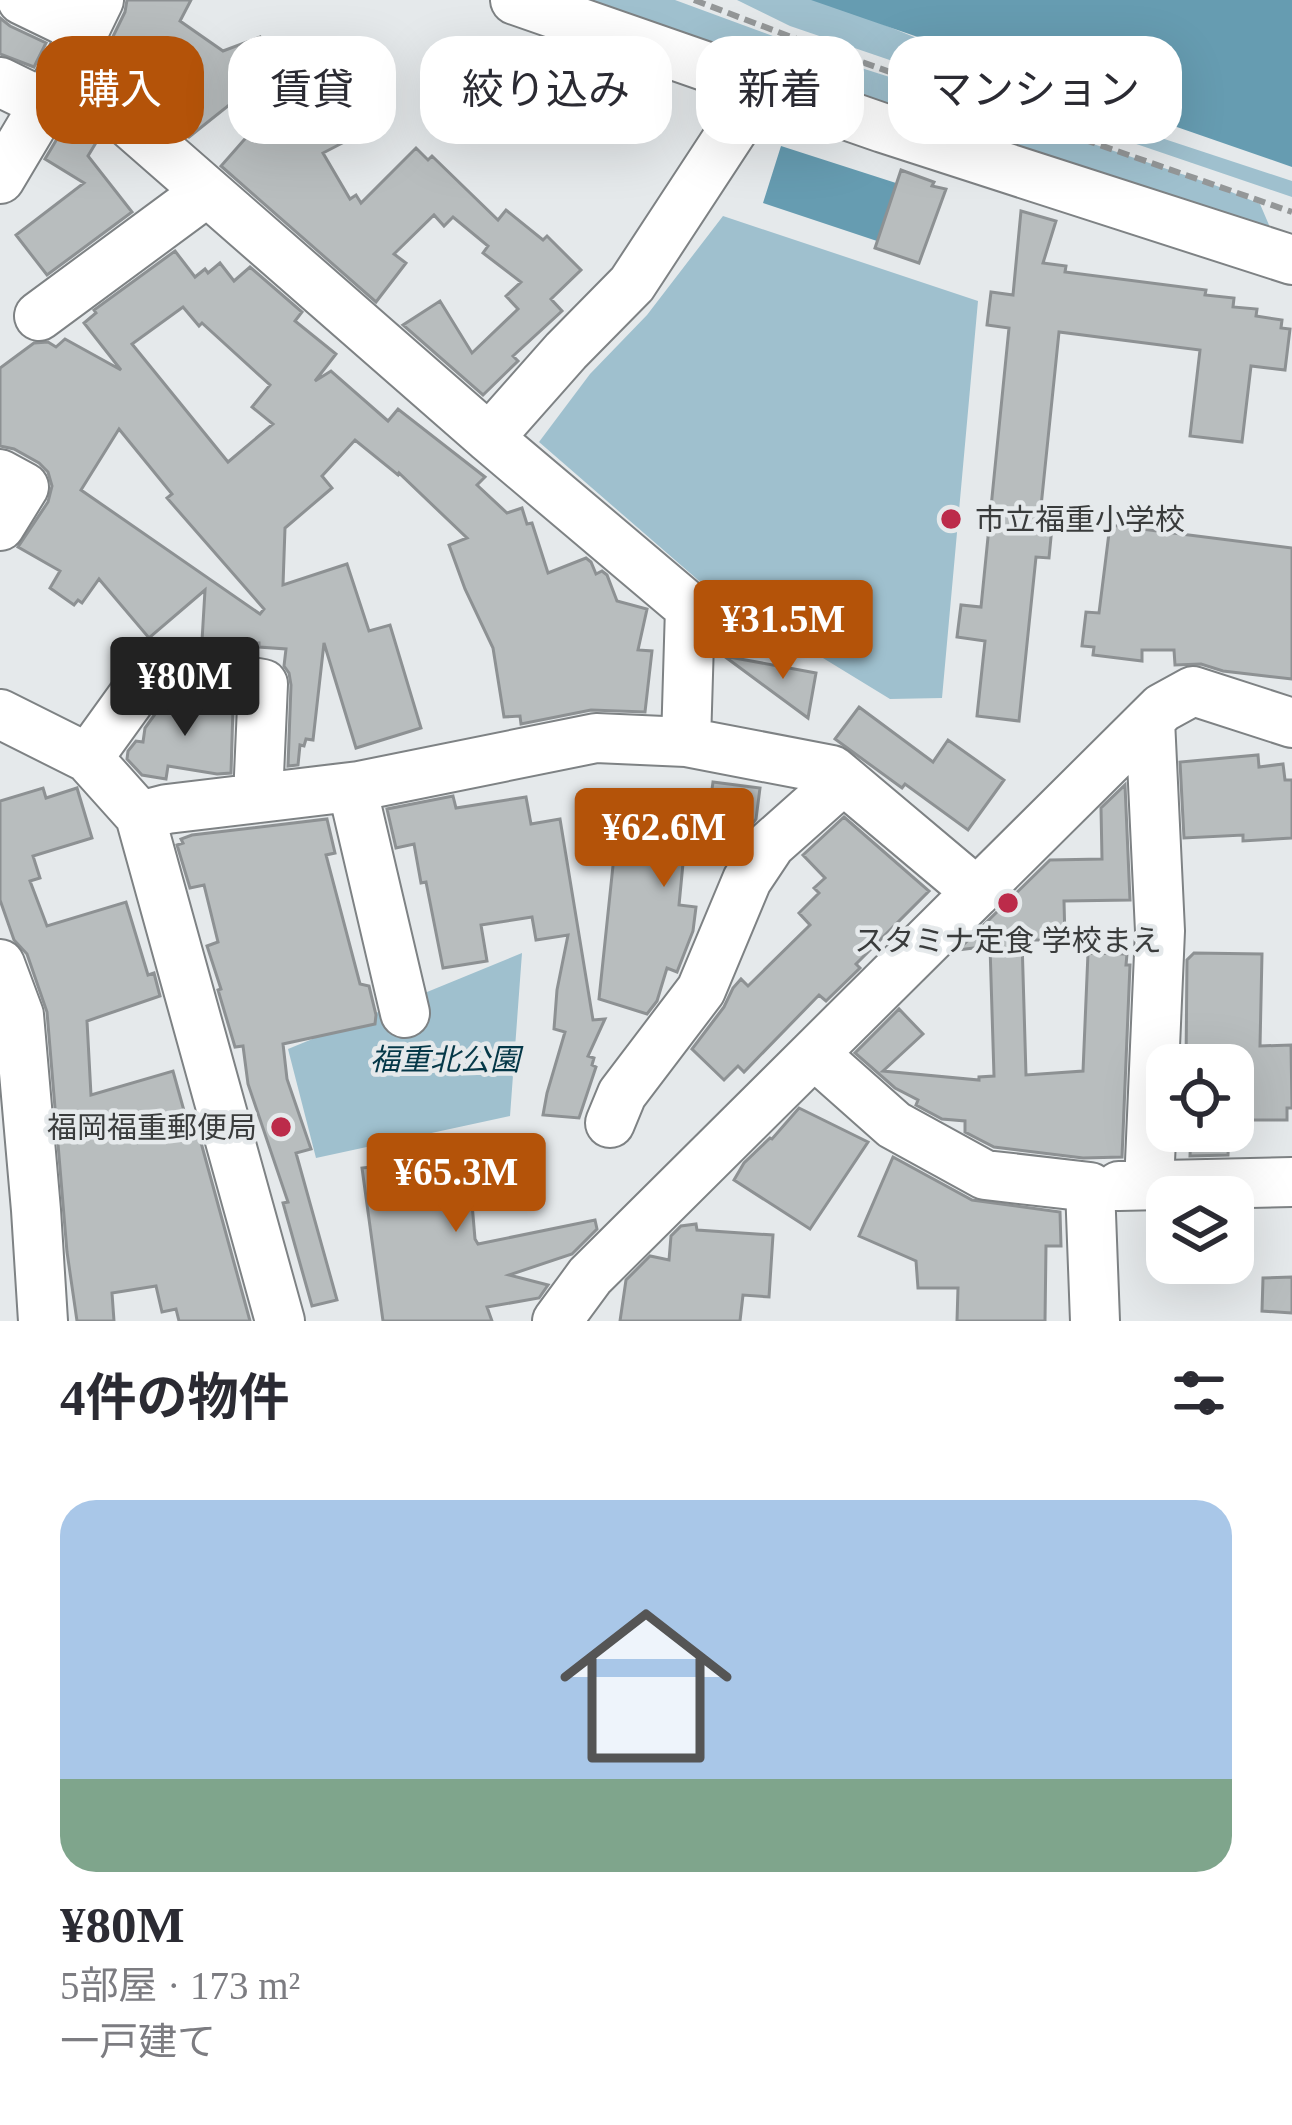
<!DOCTYPE html>
<html lang="ja">
<meta charset="utf-8">
<style>
body{margin:0;font-family:"Times New Roman","Noto Sans JP",serif;background:#f7f7f7;color:#2b2b33;height:100vh;display:flex;flex-direction:column;font-size:45px;white-space:nowrap}
*{box-sizing:border-box;margin:0}
p{font-size:39px;color:#7c7c81}
.icon{flex:none;width:66px;height:66px;fill:none;stroke:currentColor;stroke-width:2;stroke-linecap:round;stroke-linejoin:round}
.map{position:relative;height:1321px;overflow:hidden}
.drawer{display:flex;flex-direction:column;background:#fff;flex:1}
.drawer>*{flex:none}
.top-card{position:absolute;left:36px;top:36px;width:1221px;height:108px;display:flex;gap:24px}
.tools{position:absolute;left:1146px;top:1044px;display:grid;gap:24px}
.tools a{display:grid;place-items:center;width:108px;height:108px;border-radius:24px;background:#fff;box-shadow:0 12px 48px #0002;font-size:60px}
.price{position:absolute;translate:-50% -102px;padding:0 27px;border-radius:12px;background:#b45309;color:#fff;font-size:39px;line-height:78px;filter:drop-shadow(0 3px 6px #0008)}
.price::after{content:'';position:absolute;left:50%;top:72px;width:36px;height:27px;margin-left:-18px;background:inherit;clip-path:polygon(0 0,100% 0,50% 100%)}
.price.on{background:#222;color:#fff}
ul{padding:0;list-style:none}
li{display:grid;align-content:center;gap:24px;height:636px;padding:0 60px}
li+li{border-top:3px solid #e1e1e2}
li span{display:grid;place-items:center;height:372px;border-radius:36px;color:#555}
li>.icon{margin-inline-start:auto}
span .icon{width:216px;height:216px;fill:#fffc;stroke-width:1}
li b{font-size:51px}
h2{display:flex;justify-content:space-between;align-items:center;height:144px;padding:0 60px;font-size:51px}
.pill{padding:0 42px;border-radius:36px;background:#fff;box-shadow:0 12px 48px #0002;font-size:42px;line-height:108px}
.pill.on{background:#b45309;color:#fff}
.map>svg:first-child{display:block}
.green{fill:#9fc0ce}
.water{fill:#669cb1}
.building{fill:#b8bdbe;stroke:#8d9193;stroke-width:3;fill-rule:evenodd}
.lines{fill:none;stroke-linecap:round;stroke-linejoin:round}
.minor-casing{stroke:#7e8284;stroke-width:52}
.path{stroke:#949798;stroke-width:6;stroke-dasharray:12 6;stroke-linecap:butt}
.minor{stroke:#fff;stroke-width:48}
.poi-dot{fill:#bc2b4a;stroke:#e5e9eb;stroke-width:4.5}
.labels{text-anchor:middle;dominant-baseline:central;stroke-width:9;stroke-linejoin:round;paint-order:stroke}
.poi-label{font-size:30px;fill:#3a3c3c;stroke:#e5e9eb;text-anchor:start}
.park-label{font-size:30px;font-style:italic;fill:#053848;stroke:#e5e9eb}
</style>
<div class="map">
<svg width="1292" height="1321" viewBox="0 0 1292 1321">
<rect width="100%" height="100%" fill="#e5e9eb"/>
<!-- green -->
<path class="green" d="M 558,0 L 675,0 L 855,66 L 984,107 L 1217,186 L 1260,204 L 1278,246 Z
M 737,0 L 823,0 L 1037,87 L 1034,96 L 1292,181 L 1292,197 L 790,26 Z
M 723,216 L 978,301 L 942,698 L 890,699 L 705,586 L 539,442 L 590,374 L 647,315 Z
M 522,953 L 510,1116 L 316,1158 L 288,1049 Z"/>
<!-- water -->
<path class="water" d="M 811,0 L 1292,0 L 1292,167 Z
M 781,146 L 896,183 L 877,241 L 763,203 Z"/>
<!-- building -->
<path class="building" d="M 127,0 L 191,0 L 180,21 L 223,51 L 260,37 L 273,70 L 189,137 L 101,61 L 125,12 Z
M 0,18 L 10,26 L 46,43 L 34,67 L 0,54 Z
M 345,61 L 381,123 L 323,153 L 350,199 L 356,195 L 361,203 L 416,148 L 428,160 L 432,156 L 498,220 L 506,210 L 543,240 L 547,236 L 581,270 L 551,299 L 562,311 L 513,356 L 518,361 L 483,395 L 403,325 L 440,301 L 472,353 L 518,309 L 506,296 L 521,282 L 483,253 L 488,246 L 453,217 L 444,226 L 434,215 L 394,254 L 406,263 L 376,302 L 221,166 L 287,91 Z
M 73,112 L 100,136 L 88,156 L 132,212 L 47,275 L 16,235 L 84,183 L 45,159 Z
M 901,170 L 934,182 L 932,186 L 946,189 L 919,263 L 875,248 Z
M 1021,211 L 1056,221 L 1043,263 L 1066,266 L 1065,272 L 1206,290 L 1205,295 L 1234,298 L 1233,307 L 1257,309 L 1256,316 L 1282,320 L 1281,328 L 1290,329 L 1285,370 L 1251,366 L 1242,442 L 1190,436 L 1200,350 L 1059,332 L 1039,526 L 1052,527 L 1049,558 L 1036,557 L 1019,721 L 977,716 L 985,641 L 957,637 L 961,605 L 981,607 L 1009,328 L 987,325 L 991,292 L 1013,295 Z
M 175,251 L 195,277 L 205,269 L 208,273 L 220,263 L 234,281 L 250,267 L 302,312 L 295,321 L 336,354 L 315,381 L 331,371 L 388,421 L 398,409 L 485,477 L 477,485 L 507,513 L 522,508 L 527,524 L 532,523 L 548,573 L 586,558 L 591,562 L 596,574 L 602,571 L 607,575 L 617,601 L 647,609 L 638,650 L 652,651 L 645,712 L 591,710 L 521,724 L 520,716 L 504,717 L 493,648 L 465,589 L 449,545 L 467,538 L 399,473 L 398,475 L 355,440 L 322,476 L 332,488 L 285,528 L 283,585 L 347,564 L 369,631 L 390,625 L 421,728 L 356,748 L 324,643 L 313,740 L 306,739 L 304,746 L 300,745 L 298,765 L 288,766 L 291,685 L 289,673 L 284,666 L 286,649 L 259,647 L 259,643 L 202,641 L 205,590 L 149,638 L 99,579 L 82,603 L 78,600 L 74,605 L 50,588 L 60,571 L 18,547 L 48,502 L 52,486 L 48,472 L 39,463 L 14,449 L 0,446 L 0,368 L 34,343 L 48,342 L 56,347 L 65,339 L 121,370 L 84,323 L 96,313 L 94,310 ZM 183,307 L 199,326 L 202,323 L 270,385 L 252,407 L 273,424 L 228,462 L 132,344 ZM 119,429 L 172,494 L 167,498 L 264,609 L 260,614 L 81,490 Z
M 1110,525 L 1292,548 L 1292,679 L 1223,671 L 1201,664 L 1175,665 L 1174,650 L 1142,650 L 1142,661 L 1093,655 L 1094,647 L 1082,646 L 1086,612 L 1099,613 Z
M 724,656 L 816,673 L 808,718 Z
M 168,696 L 233,708 L 231,773 L 217,774 L 168,766 L 166,779 L 142,775 L 127,759 L 128,751 L 136,741 L 143,742 L 145,728 Z
M 859,707 L 933,762 L 948,740 L 1004,780 L 968,830 L 905,784 L 902,788 L 835,739 Z
M 1258,755 L 1259,767 L 1283,764 L 1285,780 L 1292,780 L 1292,838 L 1243,841 L 1243,835 L 1184,838 L 1180,762 Z
M 713,782 L 760,788 L 756,819 L 727,859 L 684,853 L 679,905 L 696,907 L 693,931 L 677,972 L 667,968 L 657,1001 L 647,1014 L 599,999 L 616,837 L 640,839 L 643,815 L 665,818 L 667,799 L 706,803 L 707,796 L 711,797 Z
M 1125,785 L 1130,900 L 1064,901 L 1065,940 L 1022,940 L 1026,1075 L 1083,1071 L 1088,953 L 1127,954 L 1126,965 L 1130,965 L 1122,1157 L 1083,1158 L 994,1147 L 965,1132 L 965,1121 L 942,1119 L 916,1105 L 918,1100 L 895,1088 L 855,1053 L 899,1009 L 923,1034 L 883,1071 L 979,1080 L 979,1077 L 994,1076 L 990,946 L 958,950 L 1050,860 L 1102,859 L 1101,808 Z
M 43,788 L 46,798 L 77,788 L 92,838 L 33,856 L 40,878 L 30,881 L 47,926 L 126,902 L 148,975 L 154,973 L 160,996 L 87,1021 L 91,1095 L 173,1071 L 186,1118 L 194,1117 L 250,1321 L 179,1321 L 176,1309 L 162,1312 L 156,1286 L 112,1293 L 114,1321 L 77,1321 L 67,1252 L 47,1012 L 27,954 L 14,940 L 0,900 L 0,801 Z
M 453,796 L 456,808 L 526,797 L 531,824 L 560,819 L 593,1020 L 605,1019 L 588,1056 L 594,1058 L 592,1065 L 596,1067 L 579,1118 L 543,1115 L 547,1093 L 565,1032 L 554,1029 L 557,990 L 568,935 L 536,940 L 532,917 L 481,925 L 487,961 L 443,968 L 426,882 L 421,883 L 414,844 L 396,848 L 387,809 Z
M 844,817 L 929,891 L 856,964 L 860,968 L 826,1001 L 819,995 L 744,1072 L 738,1066 L 724,1080 L 692,1049 L 724,1007 L 733,988 L 741,979 L 748,986 L 810,925 L 799,913 L 819,893 L 814,888 L 825,878 L 803,855 Z
M 327,819 L 335,853 L 326,855 L 360,984 L 369,986 L 376,1015 L 375,1024 L 283,1044 L 287,1079 L 311,1149 L 296,1153 L 337,1300 L 312,1306 L 283,1203 L 288,1202 L 248,1084 L 243,1046 L 235,1047 L 218,990 L 221,989 L 207,946 L 218,942 L 204,885 L 190,888 L 177,845 L 183,843 L 181,839 L 192,835 Z
M 1194,953 L 1262,954 L 1260,1046 L 1291,1045 L 1292,1108 L 1287,1108 L 1287,1120 L 1250,1120 L 1250,1065 L 1186,1065 L 1187,960 Z
M 799,1108 L 868,1142 L 810,1229 L 734,1180 L 744,1163 L 770,1138 L 772,1139 Z
M 1191,1131 L 1229,1131 L 1228,1155 L 1190,1156 Z
M 537,1139 L 541,1185 L 471,1192 L 475,1239 L 478,1244 L 595,1220 L 597,1229 L 572,1254 L 509,1275 L 548,1285 L 539,1298 L 487,1307 L 492,1321 L 383,1321 L 362,1168 L 431,1160 L 430,1153 Z
M 893,1157 L 972,1200 L 1060,1212 L 1061,1246 L 1046,1246 L 1045,1321 L 957,1321 L 958,1288 L 918,1288 L 916,1261 L 859,1236 Z
M 696,1224 L 697,1230 L 773,1235 L 769,1297 L 743,1295 L 740,1321 L 620,1321 L 626,1280 L 650,1256 L 669,1260 L 671,1236 L 681,1226 Z
M 1292,1277 L 1292,1313 L 1262,1311 L 1263,1278 Z"/>
<g class="lines">
<!-- minor casing -->
<g class="minor-casing">
<path id="minor" d="M 22,0 L 84,30
M 99,0 L 66,68 L 489,438 L 690,608 L 686,742
M 515,0 L 883,128 L 1292,260
M 0,82 L 45,104
M 0,179 L 66,68
M 39,316 L 207,192
M 489,438 L 566,351 L 632,284 L 746,110 L 758,84
M 0,474 L 24,487 L 0,526
M 0,714 L 88,758 L 140,816 L 280,1321
M 88,758 L 155,665 L 263,684 L 258,798
M 352,787 L 405,1013
M 140,816 L 167,809 L 359,786 L 596,738 L 686,742 L 832,770 L 977,892
M 0,964 L 19,1015 L 36,1210 L 43,1321
M 814,1054 L 894,1125 L 985,1175 L 1090,1187 L 1095,1321
M 610,1123 L 622,1094 L 701,990 L 747,880 L 771,844 L 843,780
M 1149,1185 L 1160,931 L 1150,720
M 1119,1186 L 1292,1182
M 557,1321 L 590,1276 L 1162,708 L 1193,691 L 1292,723"/>
</g>
<!-- path -->
<path class="path" d="M 694,0 L 807,43 L 1292,212"/>
<!-- minor -->
<use href="#minor" class="minor"/>
</g>
<!-- markers -->
<g class="poi-dot">
<circle cx="951" cy="519" r="12"/>
<circle cx="1008" cy="903" r="12"/>
<circle cx="281" cy="1127" r="12"/>
</g>
<g class="labels">
<!-- poi labels -->
<g class="poi-label">
<text x="975" y="519">市立福重小学校</text>
<text x="1008" y="940" text-anchor="middle">スタミナ定食 学校まえ</text>
<text x="257" y="1127" text-anchor="end">福岡福重郵便局</text>
</g>
<!-- park labels -->
<g class="park-label">
<text x="445" y="1059">福重北公園</text>
</g>
</g>
</svg>
<div class="tools">
<a><svg class="icon" aria-label="locate" viewBox="0 0 24 24"><circle cx="12" cy="12" r="6"/><path d="M12 2v4M12 18v4M2 12h4M18 12h4"/></svg></a>
<a><svg class="icon" aria-label="layers" viewBox="0 0 24 24"><path d="M12 4l9 5-9 5-9-5zM3 14l9 5 9-5"/></svg></a>
</div>
<b class="price" style="left:783px;top:682px">¥31.5M</b>
<b class="price on" style="left:185px;top:739px">¥80M</b>
<b class="price" style="left:664px;top:890px">¥62.6M</b>
<b class="price" style="left:456px;top:1235px">¥65.3M</b>
<div class="top-card">
<a class="pill on">購入</a>
<a class="pill">賃貸</a>
<a class="pill">絞り込み</a>
<a class="pill">新着</a>
<a class="pill">マンション</a>
</div>
</div>
<section class="drawer">
<h2>4件の物件<svg class="icon" aria-label="filters" viewBox="0 0 24 24"><path d="M4 7h16M4 17h16"/><circle cx="9" cy="7" r="2"/><circle cx="15" cy="17" r="2"/></svg></h2>
<ul>
<li><span style="background:linear-gradient(#a9c7e8 75%,#7fa58c 0)"><svg class="icon" aria-label="home" viewBox="0 0 24 24"><path d="M3 11l9-7 9 7M6 9v11h12V9"/></svg></span><div><b>¥80M</b><p>5部屋 · 173 m²</p><p>一戸建て</p></div></li>
</ul>
</section>
